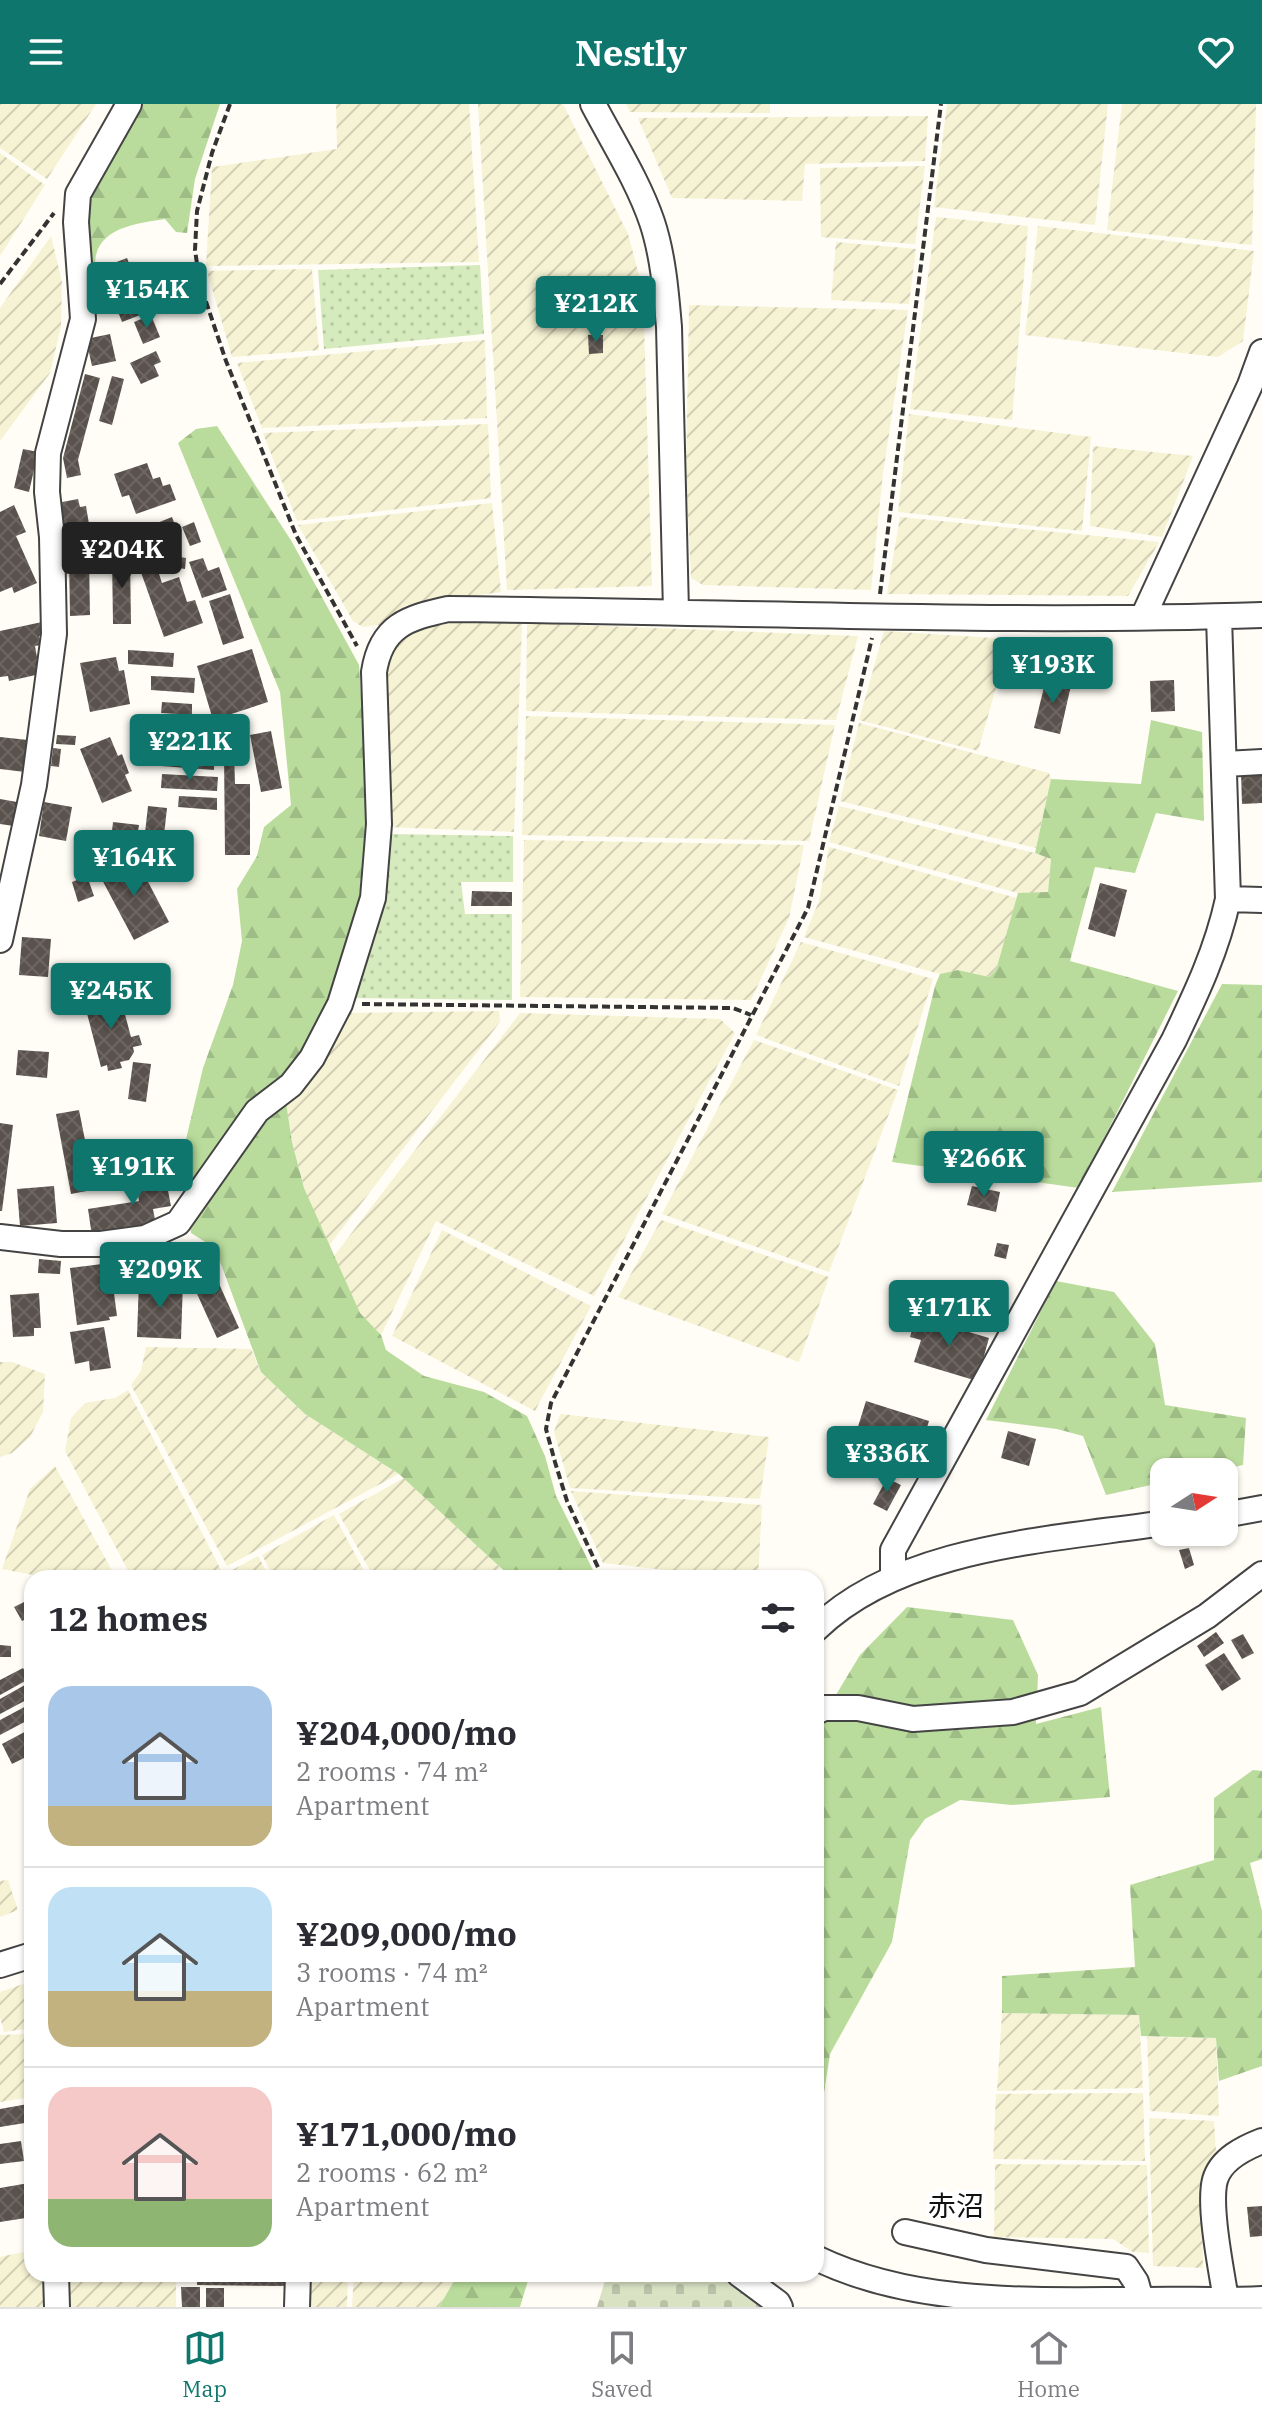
<!DOCTYPE html>
<meta charset="utf-8">
<style>
body{margin:0;font-family:"IBM Plex Serif","Noto Sans JP",serif;background:#f2f2f3;color:#2b2b33;height:100vh;display:flex;flex-direction:column;font-size:30px;white-space:nowrap}
*{box-sizing:border-box;margin:0}
p{font-size:26px;color:#7c7c81}
.icon{flex:none;width:44px;height:44px;fill:none;stroke:currentColor;stroke-width:2;stroke-linecap:round;stroke-linejoin:round}
.map{position:relative;flex:1;overflow:hidden}
.details{position:absolute;left:24px;top:1466px;width:800px;height:712px;display:flex;flex-direction:column;background:#fff;border-radius:24px;box-shadow:0 2px 6px #0004}
.details>*{flex:none}
.needle{width:52px;rotate:78deg}
.tools{position:absolute;left:1150px;top:1354px;display:grid;gap:16px}
.tools a{display:grid;place-items:center;width:88px;height:88px;border-radius:16px;background:#fff;box-shadow:0 2px 6px #0004;font-size:40px}
.price{position:absolute;translate:-50% -68px;padding:0 18px;border-radius:8px;background:#0f766e;color:#fff;font-size:26px;line-height:52px;filter:drop-shadow(0 2px 4px #0008)}
.price::after{content:'';position:absolute;left:50%;top:48px;width:24px;height:18px;margin-left:-12px;background:inherit;clip-path:polygon(0 0,100% 0,50% 100%)}
.price.on{background:#222;color:#fff}
ul{padding:0;list-style:none}
li{display:flex;align-items:center;gap:24px;height:200px;padding:0 24px}
li+li{border-top:2px solid #e1e1e2}
li span{display:grid;place-items:center;flex:none;width:224px;height:160px;border-radius:24px;color:#555}
li>.icon{margin-inline-start:auto}
span .icon{width:96px;height:96px;fill:#fffc;stroke-width:1}
li b{font-size:34px}
h2{display:flex;justify-content:space-between;align-items:center;height:96px;padding:0 24px;font-size:34px}
header{display:flex;justify-content:space-between;align-items:center;height:104px;padding:0 24px;background:#0f766e;color:#fff;font-size:36px;font-weight:700}
.tabs{display:flex;justify-content:space-around;align-items:center;height:112px;border-top:2px solid #e1e1e2;background:#fff;font-size:22px;color:#7c7c81}
.tabs a{display:grid;justify-items:center;gap:4px}
.tabs .on{color:#0f766e}
.map>svg:first-child{display:block}
.farmland{fill:url(#farmland-furrows)}
.forest{fill:url(#forest-firs)}
.cemetery{fill:url(#cemetery-stones)}
.garden{fill:url(#garden-dots)}
.building{fill:url(#building-cross-hatch)}
.lines{fill:none;stroke-linecap:round;stroke-linejoin:round}
.minor-casing{stroke:#444;stroke-width:28}
.path{stroke:#333;stroke-width:4;stroke-dasharray:8 4;stroke-linecap:butt}
.minor{stroke:#fff;stroke-width:24}
.labels{text-anchor:middle;dominant-baseline:central;stroke-width:8;stroke-linejoin:round;paint-order:stroke}
.quarter-label{font-size:28px;fill:#111;stroke:#fff}
</style>
<header><svg class="icon" aria-label="menu" viewBox="0 0 24 24"><path d="M4 6h16M4 12h16M4 18h16"/></svg>Nestly<svg class="icon" aria-label="heart" viewBox="0 0 24 24"><path d="M12 20l-8-8c-3-5 5-10 8-4 3-6 11-1 8 4z"/></svg></header>
<div class="map">
<svg width="1262" height="2203" viewBox="0 0 1262 2203">
<defs>
<pattern id="farmland-furrows" width="10" height="10" patternUnits="userSpaceOnUse" patternTransform="scale(2)"><rect width="10" height="10" fill="#f6f3d4"/><path d="M-1 1l2-2M0 10L10 0M9 11l2-2" fill="none" stroke="#d2cfb5"/></pattern>
<pattern id="forest-firs" width="22" height="20" patternUnits="userSpaceOnUse" patternTransform="scale(2)"><rect width="22" height="20" fill="#b9dc9c"/><path d="M5 1l3.5 6h-7zM16 11l3.5 6h-7z" fill="#9ebc85"/></pattern>
<pattern id="cemetery-stones" width="16" height="16" patternUnits="userSpaceOnUse" patternTransform="scale(2)"><rect width="16" height="16" fill="#d9e3c4"/><path d="M2 7V4a2 2 0 0 1 4 0v3zM10 15v-3a2 2 0 0 1 4 0v3z" fill="#b9c2a7"/></pattern>
<pattern id="garden-dots" width="8" height="8" patternUnits="userSpaceOnUse" patternTransform="scale(2)"><rect width="8" height="8" fill="#d5ebbd"/><path d="M2 2h.1M6 6h.1" fill="none" stroke="#b6c8a1" stroke-width="1.8" stroke-linecap="round"/></pattern>
<pattern id="building-cross-hatch" width="8" height="8" patternUnits="userSpaceOnUse" patternTransform="scale(2)"><rect width="8" height="8" fill="#5a524d"/><path d="M0 0l8 8M0 8l8-8" fill="none" stroke="#6d6662"/></pattern>
</defs>
<rect width="100%" height="100%" fill="#fffdf5"/>
<!-- farmland -->
<path class="farmland" d="M 0,0 L 96,0 L 47,75 L 0,44 Z
M 336,0 L 469,0 L 479,158 L 206,162 L 212,63 L 337,45 Z
M 478,0 L 563,0 L 628,130 L 643,186 L 652,482 L 507,486 Z
M 626,0 L 770,0 L 770,9 L 630,8 Z
M 947,0 L 1108,0 L 1095,121 L 934,103 Z
M 1122,0 L 1256,0 L 1252,141 L 1107,126 Z
M 928,12 L 925,57 L 805,60 L 802,97 L 672,94 L 638,14 Z
M 0,49 L 45,81 L 0,152 Z
M 925,62 L 915,140 L 821,133 L 820,64 Z
M 936,113 L 1028,122 L 1012,316 L 910,305 Z
M 1038,122 L 1254,147 L 1243,237 L 1218,253 L 1025,231 Z
M 51,132 L 62,178 L 61,222 L 50,269 L 0,337 L 0,204 Z
M 836,138 L 916,145 L 909,200 L 831,196 Z
M 312,165 L 319,246 L 232,253 L 207,167 Z
M 689,201 L 908,206 L 883,369 L 871,486 L 703,481 L 691,474 L 686,368 Z
M 485,236 L 487,314 L 262,324 L 237,259 Z
M 909,310 L 1091,333 L 1082,427 L 898,408 Z
M 488,320 L 491,394 L 297,417 L 263,329 Z
M 1093,342 L 1193,352 L 1162,433 L 1090,422 Z
M 492,399 L 501,488 L 406,501 L 379,521 L 363,523 L 353,517 L 298,421 Z
M 900,413 L 1159,438 L 1128,492 L 887,490 Z
M 456,516 L 522,520 L 514,728 L 385,723 L 383,558 L 394,541 L 420,520 Z
M 527,519 L 858,532 L 836,616 L 526,607 Z
M 884,527 L 1010,535 L 978,647 L 859,616 Z
M 526,612 L 835,621 L 809,737 L 522,731 Z
M 859,619 L 1049,669 L 1051,675 L 1036,744 L 840,697 Z
M 839,702 L 1035,749 L 1051,755 L 1048,789 L 1018,789 L 829,738 Z
M 524,736 L 804,741 L 789,814 L 751,896 L 520,893 Z
M 829,743 L 1017,794 L 996,866 L 989,873 L 958,866 L 940,870 L 804,833 L 819,797 Z
M 801,838 L 933,875 L 899,982 L 756,931 Z
M 499,907 L 500,918 L 328,1143 L 304,1084 L 292,1038 L 286,998 L 347,909 Z
M 520,909 L 720,915 L 735,929 L 594,1192 L 436,1117 L 381,1231 L 360,1210 L 334,1152 Z
M 754,936 L 898,986 L 829,1168 L 662,1110 Z
M 661,1116 L 829,1173 L 799,1258 L 618,1193 Z
M 442,1126 L 591,1202 L 535,1307 L 392,1232 Z
M 146,1243 L 251,1245 L 261,1268 L 305,1310 L 399,1370 L 227,1462 L 131,1281 L 141,1267 Z
M 0,1258 L 12,1258 L 45,1270 L 43,1308 L 30,1333 L 12,1349 L 0,1353 Z
M 128,1286 L 221,1466 L 205,1474 L 132,1474 L 65,1347 L 71,1314 L 85,1299 L 115,1294 Z
M 560,1310 L 769,1333 L 760,1395 L 570,1384 L 554,1328 Z
M 55,1362 L 116,1474 L 49,1474 L 2,1465 L 30,1385 Z
M 404,1374 L 501,1464 L 482,1474 L 374,1474 L 339,1410 Z
M 571,1387 L 762,1401 L 758,1474 L 737,1474 L 603,1459 Z
M 334,1411 L 368,1474 L 274,1474 L 262,1451 Z
M 258,1452 L 270,1474 L 218,1474 Z
M 8,1776 L 18,1806 L 0,1813 L 0,1777 Z
M 32,1877 L 32,1924 L 4,1928 L 0,1913 L 0,1888 Z
M 1002,1909 L 1139,1911 L 1143,1984 L 997,1987 Z
M 32,1930 L 32,1993 L 0,1998 L 0,1931 Z
M 1147,1933 L 1216,1934 L 1219,2012 L 1150,2007 Z
M 1143,1989 L 1145,2057 L 993,2055 L 996,1990 Z
M 1149,2014 L 1214,2017 L 1216,2047 L 1201,2078 L 1203,2164 L 1153,2162 Z
M 995,2060 L 1147,2061 L 1149,2149 L 1133,2148 L 1113,2135 L 994,2133 Z
M 32,2146 L 32,2170 L 44,2170 L 44,2203 L 0,2203 L 0,2153 Z
M 62,2170 L 176,2170 L 176,2203 L 62,2203 Z
M 307,2170 L 348,2170 L 347,2203 L 306,2203 Z
M 354,2170 L 458,2170 L 439,2203 L 352,2203 Z"/>
<!-- forest -->
<path class="forest" d="M 137,0 L 220,0 L 195,75 L 187,129 L 176,128 L 165,115 C 141,119 103,122 96,151 C 94,160 96,172 96,182 L 89,183 L 84,133 L 88,88 Z
M 217,322 L 292,438 L 359,561 L 368,692 L 356,831 L 328,906 L 286,998 L 292,1038 L 304,1084 L 360,1209 L 381,1231 L 386,1246 L 424,1272 L 484,1288 L 527,1312 L 545,1352 L 556,1392 L 597,1474 L 512,1474 L 399,1370 L 305,1310 L 261,1268 L 215,1144 L 191,1129 L 183,1084 L 182,1052 L 203,964 L 233,881 L 242,837 L 237,785 L 257,752 L 264,723 L 291,701 L 280,588 L 178,339 L 196,325 Z
M 1151,616 L 1202,628 L 1204,717 L 1156,709 L 1135,769 L 1095,763 L 1070,857 L 1178,887 L 1079,1084 L 892,1058 L 935,882 L 940,870 L 958,866 L 989,873 L 996,866 L 1018,789 L 1048,788 L 1051,755 L 1035,749 L 1051,675 L 1141,680 Z
M 1222,880 L 1262,881 L 1262,1078 L 1112,1088 Z
M 1056,1177 L 1114,1188 L 1155,1240 L 1165,1301 L 1246,1314 L 1243,1361 L 1211,1368 L 1164,1368 L 1164,1378 L 1106,1391 L 1083,1332 L 1057,1325 L 986,1316 Z
M 907,1503 L 1013,1516 L 1038,1571 L 1036,1620 L 1101,1603 L 1110,1693 L 1012,1701 L 960,1696 L 925,1715 L 910,1736 L 892,1838 L 830,1950 L 823,1995 L 816,2075 L 816,1624 L 860,1551 Z
M 1253,1666 L 1262,1667 L 1262,1755 L 1250,1759 L 1262,1807 L 1262,1962 L 1219,1977 L 1216,1934 L 1141,1932 L 1139,1911 L 1002,1909 L 1002,1872 L 1135,1863 L 1130,1781 L 1214,1756 L 1214,1694 Z
M 458,2170 L 530,2170 L 520,2203 L 439,2203 Z"/>
<!-- cemetery -->
<path class="cemetery" d="M 607,2170 L 722,2170 L 767,2203 L 597,2203 Z"/>
<!-- garden -->
<path class="garden" d="M 480,161 L 484,230 L 324,245 L 318,166 Z
M 389,730 L 513,732 L 513,778 L 461,778 L 465,810 L 512,810 L 512,896 L 350,894 L 386,791 Z"/>
<!-- building -->
<path class="building" d="M 127,154 L 139,185 L 147,182 L 151,193 L 143,196 L 148,208 L 122,218 L 101,164 Z
M 151,211 L 160,233 L 143,240 L 134,218 Z
M 110,230 L 116,257 L 92,262 L 86,235 Z
M 588,231 L 603,231 L 603,249 L 589,250 Z
M 156,247 L 161,258 L 154,261 L 159,272 L 141,280 L 130,259 Z
M 85,270 L 100,274 L 78,356 L 81,371 L 67,374 L 63,354 Z
M 112,272 L 124,275 L 112,321 L 99,317 Z
M 23,345 L 38,348 L 29,388 L 14,384 Z
M 147,359 L 153,375 L 160,373 L 163,382 L 170,380 L 176,396 L 136,410 L 129,391 L 122,393 L 114,370 Z
M 78,395 L 80,403 L 86,402 L 90,426 L 63,431 L 57,399 Z
M 14,401 L 26,428 L 16,432 L 37,479 L 14,489 L 12,483 L 0,488 L 0,408 Z
M 172,413 L 181,437 L 161,444 L 152,421 Z
M 194,418 L 201,438 L 190,442 L 182,423 Z
M 160,450 L 186,454 L 185,465 L 159,461 Z
M 112,452 L 130,452 L 131,520 L 113,520 Z
M 69,454 L 89,454 L 90,511 L 70,512 Z
M 203,454 L 208,467 L 219,463 L 227,486 L 202,494 L 189,458 Z
M 154,455 L 162,479 L 179,473 L 187,498 L 195,496 L 203,519 L 164,533 L 138,460 Z
M 230,490 L 244,534 L 223,541 L 209,497 Z
M 42,518 L 44,531 L 39,532 L 41,541 L 35,542 L 40,570 L 9,577 L 8,572 L 0,573 L 0,527 Z
M 252,545 L 268,598 L 213,616 L 197,562 Z
M 128,546 L 174,549 L 173,563 L 128,560 Z
M 116,553 L 119,567 L 124,566 L 130,600 L 90,608 L 80,559 Z
M 1047,571 L 1072,577 L 1060,630 L 1034,624 Z
M 151,572 L 195,574 L 194,589 L 151,586 Z
M 1174,576 L 1175,607 L 1151,608 L 1150,577 Z
M 162,598 L 192,600 L 192,611 L 161,609 Z
M 271,627 L 282,684 L 261,688 L 250,631 Z
M 57,631 L 76,632 L 75,641 L 56,640 Z
M 0,633 L 28,636 L 25,668 L 0,665 Z
M 110,633 L 118,652 L 122,650 L 129,669 L 125,671 L 132,687 L 102,699 L 80,645 Z
M 162,643 L 215,646 L 214,666 L 161,662 Z
M 53,644 L 61,645 L 59,663 L 51,662 Z
M 224,646 L 234,646 L 235,680 L 250,680 L 250,751 L 225,751 Z
M 1241,669 L 1262,669 L 1262,699 L 1242,700 Z
M 162,670 L 218,673 L 217,687 L 161,684 Z
M 179,692 L 217,694 L 217,706 L 178,703 Z
M 0,695 L 17,698 L 14,722 L 0,720 Z
M 44,698 L 72,703 L 66,737 L 39,732 Z
M 148,702 L 167,704 L 163,740 L 144,738 Z
M 113,718 L 139,721 L 136,740 L 111,736 Z
M 101,741 L 104,755 L 89,758 L 86,745 Z
M 134,751 L 169,818 L 134,836 L 99,770 Z
M 87,772 L 94,792 L 78,798 L 72,778 Z
M 1100,779 L 1127,786 L 1115,833 L 1088,825 Z
M 472,787 L 512,788 L 512,802 L 471,802 Z
M 22,833 L 51,835 L 48,873 L 19,871 Z
M 119,888 L 131,933 L 139,931 L 142,941 L 133,943 L 134,948 L 129,956 L 120,958 L 122,964 L 108,967 L 107,961 L 101,963 L 84,898 Z
M 18,946 L 49,948 L 47,974 L 16,971 Z
M 133,958 L 151,960 L 146,998 L 128,995 Z
M 79,1006 L 85,1036 L 93,1035 L 102,1084 L 71,1090 L 56,1010 Z
M 0,1019 L 13,1021 L 2,1107 L 0,1107 Z
M 164,1066 L 171,1102 L 153,1105 L 156,1121 L 92,1132 L 88,1105 L 139,1097 L 135,1071 Z
M 54,1082 L 57,1119 L 20,1122 L 17,1085 Z
M 972,1082 L 1000,1088 L 996,1108 L 967,1101 Z
M 997,1139 L 1009,1141 L 1006,1155 L 994,1152 Z
M 39,1155 L 61,1157 L 60,1170 L 38,1169 Z
M 110,1159 L 117,1212 L 109,1213 L 110,1216 L 77,1221 L 70,1164 Z
M 211,1162 L 239,1224 L 217,1234 L 189,1172 Z
M 139,1176 L 183,1178 L 181,1235 L 137,1233 Z
M 39,1189 L 41,1224 L 34,1224 L 34,1232 L 13,1233 L 10,1191 Z
M 916,1212 L 989,1234 L 977,1277 L 914,1258 L 921,1236 L 910,1233 Z
M 104,1223 L 111,1264 L 90,1267 L 89,1257 L 75,1260 L 70,1228 Z
M 866,1297 L 929,1317 L 919,1349 L 856,1329 Z
M 1008,1327 L 1036,1335 L 1029,1362 L 1001,1354 Z
M 887,1374 L 901,1381 L 887,1407 L 873,1400 Z
M 1189,1444 L 1194,1461 L 1185,1465 L 1179,1446 Z
M 32,1494 L 32,1512 L 22,1517 L 14,1503 Z
M 1216,1528 L 1224,1539 L 1204,1553 L 1197,1542 Z
M 1243,1530 L 1254,1549 L 1242,1555 L 1231,1536 Z
M 0,1541 L 11,1542 L 11,1553 L 0,1553 Z
M 1224,1549 L 1241,1575 L 1222,1587 L 1205,1561 Z
M 23,1564 L 29,1575 L 0,1591 L 0,1576 Z
M 32,1577 L 32,1593 L 0,1610 L 0,1595 Z
M 32,1599 L 32,1614 L 0,1631 L 0,1616 Z
M 32,1624 L 32,1655 L 30,1651 L 12,1660 L 2,1640 Z
M 28,2000 L 31,2018 L 0,2023 L 0,2005 Z
M 21,2037 L 24,2057 L 0,2060 L 0,2040 Z
M 29,2079 L 32,2113 L 0,2118 L 0,2084 Z
M 1262,2102 L 1262,2132 L 1250,2133 L 1247,2103 Z
M 197,2170 L 286,2170 L 286,2182 L 197,2181 Z
M 181,2183 L 200,2183 L 200,2203 L 182,2203 Z
M 206,2184 L 224,2184 L 224,2203 L 206,2203 Z"/>
<g class="lines">
<!-- minor casing -->
<g class="minor-casing">
<path id="minor" d="M 593,0 C 613,38 638,77 652,118 C 663,151 666,188 669,223 L 676,507
M 1143,513 L 1250,281 L 1262,248
M 1225,660 L 1262,658
M 1228,795 L 1262,796
M 0,836 L 34,681 L 54,530 L 52,433 L 47,388 L 48,349 L 83,215 L 76,118 L 78,90 L 129,0
M 0,1133 L 61,1140 L 101,1140 L 145,1134 L 178,1119 L 257,1007 L 291,981 L 312,954 L 340,900 L 373,794 L 379,720 L 374,568 C 381,522 407,514 448,505 C 719,507 991,520 1262,511
M 1224,1411 L 1262,1404
M 893,1473 L 893,1446 L 1174,936 C 1196,890 1217,846 1228,795 L 1219,513
M 816,1525 C 901,1442 1051,1436 1164,1419
M 816,1608 L 824,1604 L 858,1604 L 913,1615 L 1013,1608 L 1080,1589 L 1207,1512 L 1262,1470
M 0,1861 L 32,1851
M 905,2128 L 986,2146 L 1126,2163 L 1136,2178 L 1141,2196
M 816,2154 C 916,2202 1032,2196 1140,2196 C 1181,2195 1221,2197 1262,2195
M 56,2170 L 57,2203
M 739,2170 L 778,2199 L 780,2203
M 1226,2196 C 1222,2169 1208,2102 1215,2076 C 1221,2055 1244,2044 1262,2037
M 297,2203 L 298,2170"/>
</g>
<!-- path -->
<path class="path" d="M 230,0 L 212,49 L 197,107 L 195,146 L 200,180 L 226,257 L 296,431 L 357,542
M 0,180 L 54,109
M 880,490 L 941,0
M 362,900 L 733,904 L 751,911
M 603,1474 L 567,1397 L 555,1358 L 546,1325 L 551,1299 L 808,804 L 872,534"/>
<!-- minor -->
<use href="#minor" class="minor"/>
</g>
<g class="labels">
<!-- quarter labels -->
<g class="quarter-label">
<text x="956" y="2101">赤沼</text>
</g>
</g>
</svg>
<div class="tools">
<a><svg class="needle" viewBox="-14 -14 28 28"><path d="M0-13l5 13h-10z" fill="#e53935"/><path d="M0 13l5-13h-10z" fill="#7c7c81"/></svg></a>
</div>
<b class="price" style="left:147px;top:226px">¥154K</b>
<b class="price" style="left:596px;top:240px">¥212K</b>
<b class="price on" style="left:122px;top:486px">¥204K</b>
<b class="price" style="left:1053px;top:601px">¥193K</b>
<b class="price" style="left:190px;top:678px">¥221K</b>
<b class="price" style="left:134px;top:794px">¥164K</b>
<b class="price" style="left:111px;top:927px">¥245K</b>
<b class="price" style="left:984px;top:1095px">¥266K</b>
<b class="price" style="left:133px;top:1103px">¥191K</b>
<b class="price" style="left:160px;top:1206px">¥209K</b>
<b class="price" style="left:949px;top:1244px">¥171K</b>
<b class="price" style="left:887px;top:1390px">¥336K</b>
<section class="details">
<h2>12 homes<svg class="icon" aria-label="filters" viewBox="0 0 24 24"><path d="M4 7h16M4 17h16"/><circle cx="9" cy="7" r="2"/><circle cx="15" cy="17" r="2"/></svg></h2>
<ul>
<li><span style="background:linear-gradient(#a9c7e8 75%,#c2b280 0)"><svg class="icon" aria-label="home" viewBox="0 0 24 24"><path d="M3 11l9-7 9 7M6 9v11h12V9"/></svg></span><div><b>¥204,000/mo</b><p>2 rooms · 74 m²</p><p>Apartment</p></div></li>
<li><span style="background:linear-gradient(#bfe0f5 65%,#c2b280 0)"><svg class="icon" aria-label="home" viewBox="0 0 24 24"><path d="M3 11l9-7 9 7M6 9v11h12V9"/></svg></span><div><b>¥209,000/mo</b><p>3 rooms · 74 m²</p><p>Apartment</p></div></li>
<li><span style="background:linear-gradient(#f6c9c9 70%,#8fb573 0)"><svg class="icon" aria-label="home" viewBox="0 0 24 24"><path d="M3 11l9-7 9 7M6 9v11h12V9"/></svg></span><div><b>¥171,000/mo</b><p>2 rooms · 62 m²</p><p>Apartment</p></div></li>
</ul>
</section>
</div>
<nav class="tabs">
<a class="on"><svg class="icon" aria-label="map" viewBox="0 0 24 24"><path d="M3 6l6-2 6 2 6-2v14l-6 2-6-2-6 2zM9 4v14M15 6v14"/></svg>Map</a>
<a><svg class="icon" aria-label="saved" viewBox="0 0 24 24"><path d="M7 4h10v16l-5-4-5 4z"/></svg>Saved</a>
<a><svg class="icon" aria-label="home" viewBox="0 0 24 24"><path d="M3 11l9-7 9 7M6 9v11h12V9"/></svg>Home</a>
</nav>
